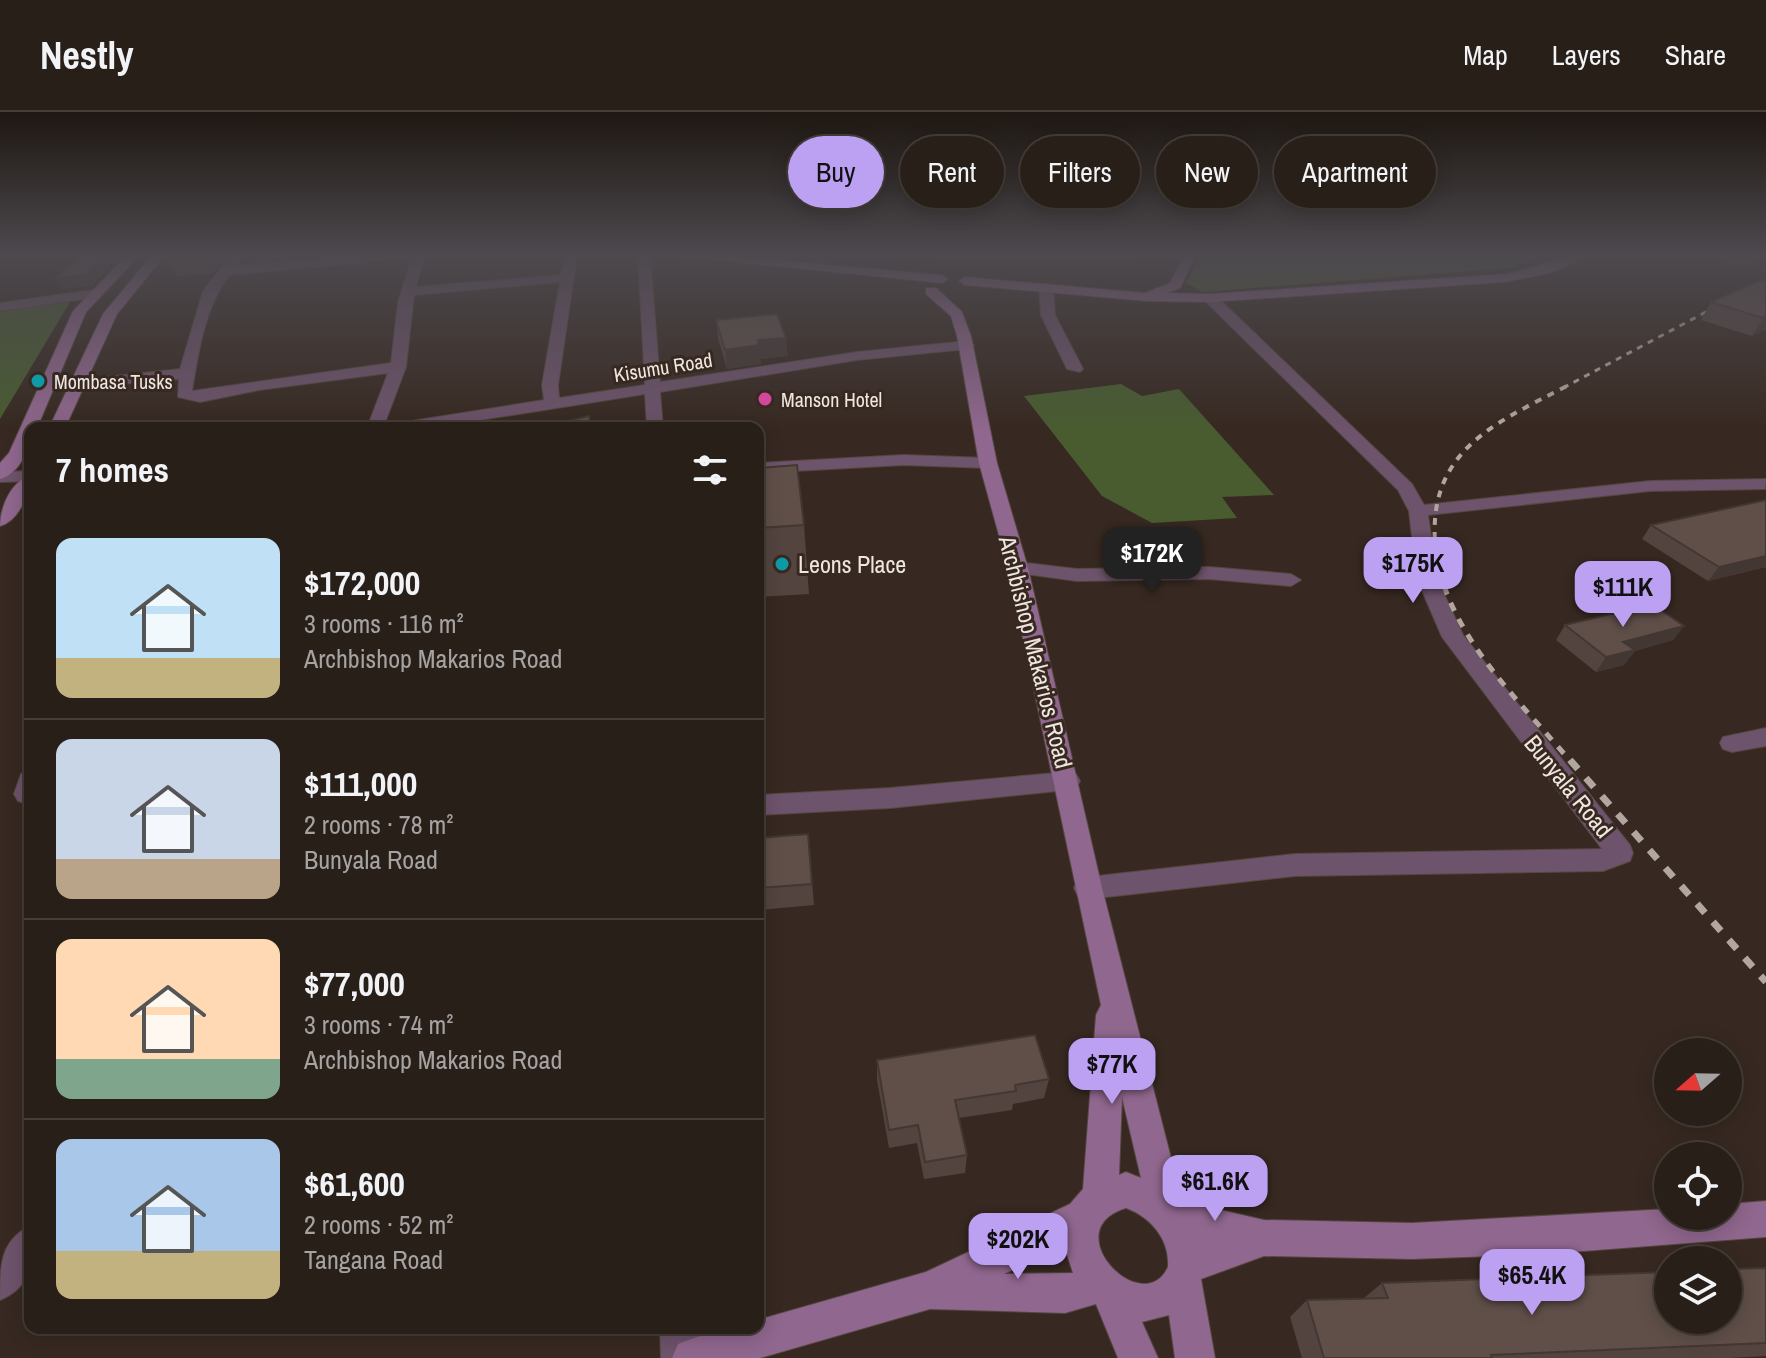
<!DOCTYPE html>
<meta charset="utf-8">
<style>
body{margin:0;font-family:"Archivo Narrow",sans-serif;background:#352c26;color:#f1f3f6;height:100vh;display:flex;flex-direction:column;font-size:30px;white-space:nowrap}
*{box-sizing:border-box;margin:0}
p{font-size:26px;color:#a5a2a2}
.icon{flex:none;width:44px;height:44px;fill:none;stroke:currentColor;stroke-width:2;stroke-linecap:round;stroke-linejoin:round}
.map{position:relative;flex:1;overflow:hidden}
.details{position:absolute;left:24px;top:310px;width:740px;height:912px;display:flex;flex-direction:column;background:#291f19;border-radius:16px;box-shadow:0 4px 20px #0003,0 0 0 2px #453d38}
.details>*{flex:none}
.banner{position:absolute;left:788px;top:24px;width:760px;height:72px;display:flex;gap:16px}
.needle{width:52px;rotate:250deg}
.fabs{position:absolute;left:1654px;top:926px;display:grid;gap:16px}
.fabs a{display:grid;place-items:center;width:88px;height:88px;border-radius:50%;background:#291f19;box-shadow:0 4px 20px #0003,0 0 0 2px #453d38;font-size:40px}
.price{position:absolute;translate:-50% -68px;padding:0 18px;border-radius:16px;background:#bca0f2;color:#111;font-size:26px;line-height:52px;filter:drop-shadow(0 2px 4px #0008)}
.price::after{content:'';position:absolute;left:50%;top:48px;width:24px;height:18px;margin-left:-12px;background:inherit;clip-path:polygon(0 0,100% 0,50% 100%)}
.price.active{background:#222;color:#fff}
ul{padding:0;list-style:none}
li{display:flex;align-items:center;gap:24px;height:200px;padding:0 32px}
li+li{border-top:2px solid #453d38}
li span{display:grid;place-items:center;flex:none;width:224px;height:160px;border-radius:16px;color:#555}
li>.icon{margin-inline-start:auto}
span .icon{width:96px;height:96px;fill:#fffc;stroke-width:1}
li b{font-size:34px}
h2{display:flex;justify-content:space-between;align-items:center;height:96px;padding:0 32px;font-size:34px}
.chip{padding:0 28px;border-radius:36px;background:#291f19;box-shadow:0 4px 20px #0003,0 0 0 2px #453d38;font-size:28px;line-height:72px}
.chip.active{background:#bca0f2;color:#111}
header{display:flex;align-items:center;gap:48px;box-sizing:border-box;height:112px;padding:0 40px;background:#291f19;border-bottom:2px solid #453d38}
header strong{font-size:38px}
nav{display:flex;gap:44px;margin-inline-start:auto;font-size:28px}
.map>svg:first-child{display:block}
.green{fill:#485c30}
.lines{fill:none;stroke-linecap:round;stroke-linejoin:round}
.street-casing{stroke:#544740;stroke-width:2}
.secondary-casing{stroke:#544740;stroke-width:2}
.street{fill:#6d536b;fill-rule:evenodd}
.secondary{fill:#90678e;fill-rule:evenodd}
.rail-far3{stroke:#b2a7a0;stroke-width:3;stroke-dasharray:6 6;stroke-linecap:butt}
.rail-far2{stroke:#b2a7a0;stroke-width:4;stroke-dasharray:7 7;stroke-linecap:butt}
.rail-far1{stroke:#b2a7a0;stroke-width:5;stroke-dasharray:9 9;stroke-linecap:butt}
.rail{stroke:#b2a7a0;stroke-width:7;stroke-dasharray:12 12;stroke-linecap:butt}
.wall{fill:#53443f}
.shaded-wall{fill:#433733}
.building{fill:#604f49;stroke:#433733;stroke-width:2}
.culture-dot{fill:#0f9aa8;stroke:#372921;stroke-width:3}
.hotel-dot{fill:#d1479c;stroke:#372921;stroke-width:3}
.labels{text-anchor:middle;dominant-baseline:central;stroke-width:6;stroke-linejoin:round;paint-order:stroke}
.far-street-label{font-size:20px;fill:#efe6e0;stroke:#372921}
.far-poi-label{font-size:20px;fill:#efe6e0;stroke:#372921;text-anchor:start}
.poi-label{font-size:24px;fill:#efe6e0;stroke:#372921;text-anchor:start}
.street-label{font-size:24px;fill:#efe6e0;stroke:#372921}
</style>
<header>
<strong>Nestly</strong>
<nav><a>Map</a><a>Layers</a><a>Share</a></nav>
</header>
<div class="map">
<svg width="1766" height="1246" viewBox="0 0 1766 1246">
<rect width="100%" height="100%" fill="#372921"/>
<!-- green -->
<path class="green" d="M 935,143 L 1130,143 L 1133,150 L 936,148 Z
M 1201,143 L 1529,143 L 1533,147 L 1509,156 L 1203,180 L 1186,171 Z
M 70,190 L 0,307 L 0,199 Z
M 1121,272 L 1142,284 L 1179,277 L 1274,383 L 1222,385 L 1237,406 L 1152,411 L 1102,384 L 1024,284 Z"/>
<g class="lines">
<!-- street casing -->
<g class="street-casing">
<path id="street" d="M 231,143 L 244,143 L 236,154 L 365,143 L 425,143 L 416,175 L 561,163 L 565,143 L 577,143 L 558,273 L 559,286 L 645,273 L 638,143 L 650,143 L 660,270 L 857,240 L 967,229 L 974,233 L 967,237 L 857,248 L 660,280 L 663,316 L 647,316 L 645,282 L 430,316 L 391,316 L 399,311 L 544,288 L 542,273 L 560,170 L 414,183 L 406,255 L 383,316 L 367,316 L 388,261 L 259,278 L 200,290 L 178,285 L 179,267 L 73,276 L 73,270 L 78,268 L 180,257 L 203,179 ZM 412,146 L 398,190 L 391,251 L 192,279 C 198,242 205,195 229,163 Z
M 1046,172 L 1053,176 L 1055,203 L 1083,257 L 1080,260 L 1067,257 L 1041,203 L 1039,176 Z
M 93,178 L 98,179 L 98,185 L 0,199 L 0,191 Z
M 1205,183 L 1215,183 L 1412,372 L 1424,393 L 1650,369 L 1766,367 L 1765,377 L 1650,379 L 1428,403 L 1437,467 L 1463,523 L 1630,733 L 1633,741 L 1630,749 L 1603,759 L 1295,764 L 1088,787 L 1078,784 L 1074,776 L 1078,768 L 1088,765 L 1295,742 L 1602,737 L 1442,525 L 1417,467 L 1409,399 L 1398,378 L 1205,189 Z
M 904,343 L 988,346 L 997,351 L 988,356 L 904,353 L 758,361 L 758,351 Z
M 30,359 L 30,369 L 0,370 L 0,360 Z
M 1018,450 L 1077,457 L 1209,455 L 1291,462 L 1301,468 L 1291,474 L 1209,467 L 1077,469 L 1011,460 L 1008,456 L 1011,452 Z
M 1766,616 L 1766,634 L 1732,640 L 1723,637 L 1720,631 L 1723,625 Z
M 30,660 L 30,693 L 18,689 L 14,682 L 21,662 Z
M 1067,660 L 1076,662 L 1080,669 L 1076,676 L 1067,678 L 890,696 L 758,703 L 758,683 L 890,676 Z
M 30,1114 C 30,1147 36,1173 0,1188 C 0,1154 0,1129 30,1114 Z
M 660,1216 L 698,1216 L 701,1246 L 661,1246 Z"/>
</g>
<!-- secondary casing -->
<g class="secondary-casing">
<path id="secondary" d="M 127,143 L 140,143 L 86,200 L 37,316 L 30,316 C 30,336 21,361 0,367 L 0,351 L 9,341 L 73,199 Z
M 152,143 L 165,143 L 117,202 L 65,316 L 49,316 L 103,202 Z
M 666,143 L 717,143 L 942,163 L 948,167 L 942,171 Z
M 1184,143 L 1196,143 L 1180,176 L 1167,181 L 1210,182 L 1505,162 C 1533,157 1562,143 1590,143 L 1550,161 L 1505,170 L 1210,190 L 1147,189 L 965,173 L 959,169 L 965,165 L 1145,181 L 1170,171 Z
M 926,176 L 936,176 L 962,200 L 971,224 L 997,351 L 1028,456 L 1102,776 L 1182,1089 L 1264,1108 L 1412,1111 L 1668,1097 L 1668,1104 L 1728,1104 L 1728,1092 L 1766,1089 L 1766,1125 L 1545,1142 L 1412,1147 L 1264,1144 L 1201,1167 L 1215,1246 L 1175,1246 L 1169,1203 L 1142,1210 L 1158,1246 L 1118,1246 L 1096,1192 L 1065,1201 L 930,1197 L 760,1246 L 672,1246 L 678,1232 C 705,1221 729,1216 758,1216 L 758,1208 L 926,1160 L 1070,1092 L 1083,1077 L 1096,903 L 1101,893 L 1008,456 L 979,351 L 957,224 L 951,204 L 926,182 ZM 1122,985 L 1141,1066 L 1126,1060 L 1119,1063 ZM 1126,1096 C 1151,1105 1170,1128 1168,1155 C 1143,1209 1054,1118 1126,1096 ZM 1064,1133 L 1073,1161 L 1004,1162 Z
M 30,364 C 30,381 19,409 0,414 C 0,396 11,369 30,364 Z"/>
</g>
<!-- street -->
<use href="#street" class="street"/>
<!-- secondary -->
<use href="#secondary" class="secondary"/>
<!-- rail-far3 -->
<path class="rail-far3" d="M 1563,276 L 1736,184 L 1766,174"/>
<!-- rail-far2 -->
<path class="rail-far2" d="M 1436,441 C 1424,341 1491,313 1567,274"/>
<!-- rail-far1 -->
<path class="rail-far1" d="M 1436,439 C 1446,522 1521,590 1571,650"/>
<!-- rail -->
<path class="rail" d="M 1570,648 L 1766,870"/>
</g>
<!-- wall -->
<path class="wall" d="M 178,143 L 229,143 L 212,162 L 176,164 L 170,152 Z
M 1704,143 L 1766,143 L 1766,145 L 1747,155 Z
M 1766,169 L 1766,217 L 1752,224 L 1701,208 L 1711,190 Z
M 716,208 L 788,244 L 760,247 L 761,252 L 727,257 L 718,226 Z
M 758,356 L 804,413 L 809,482 L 758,485 Z
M 1651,413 L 1766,455 L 1708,469 L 1642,427 Z
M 1565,513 L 1684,514 L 1673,528 L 1635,539 L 1624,553 L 1596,560 L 1556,528 Z
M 808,722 L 814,793 L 758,798 L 758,726 Z
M 877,948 L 1049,967 L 1044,986 L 1013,992 L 1012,998 L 959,1006 L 967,1043 L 965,1061 L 924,1067 L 917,1031 L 889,1036 L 877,968 Z
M 1766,1156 L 1766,1244 L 1730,1246 L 1302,1246 L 1290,1205 L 1307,1188 L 1364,1186 L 1382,1171 Z"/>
<!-- shaded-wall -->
<path class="shaded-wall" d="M 103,143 L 118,143 L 93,174 L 62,177 L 55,166 Z
M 214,143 L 229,143 L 212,162 L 207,151 Z
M 1754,143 L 1766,143 L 1766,145 L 1747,155 Z
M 1766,204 L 1766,217 L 1752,224 L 1763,206 Z
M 786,226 L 788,244 L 760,247 L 761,252 L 727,257 L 725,238 L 758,228 Z
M 1766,444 L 1766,455 L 1708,469 L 1719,455 Z
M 1684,514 L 1673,528 L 1635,539 L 1624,553 L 1596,560 L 1606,545 L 1623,530 Z"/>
<!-- building -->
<path class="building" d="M 83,143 L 103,143 L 86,163 L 55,166 Z
M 179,143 L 214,143 L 207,151 L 170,152 Z
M 1761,168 L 1766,169 L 1766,204 L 1763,206 L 1711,190 Z
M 777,202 L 786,226 L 758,228 L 759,233 L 725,238 L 716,208 Z
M 589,304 L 591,315 L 622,311 L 623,316 L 552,316 L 552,313 Z
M 797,353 L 804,413 L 758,416 L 758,356 Z
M 1766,388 L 1766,444 L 1719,455 L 1651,413 Z
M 1652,492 L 1684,514 L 1623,530 L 1635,538 L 1606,545 L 1565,513 Z
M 808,722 L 812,772 L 758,776 L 758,726 Z
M 1035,923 L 1049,967 L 1015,973 L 1016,979 L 955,988 L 967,1043 L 925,1050 L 918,1013 L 889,1018 L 877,948 Z
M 1766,1156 L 1766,1231 L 1491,1243 L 1492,1246 L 1324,1246 L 1307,1188 L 1388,1186 L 1382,1171 L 1668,1160 L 1668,1208 L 1728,1208 L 1728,1157 Z"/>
<!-- sky -->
<linearGradient id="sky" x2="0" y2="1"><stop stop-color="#1e1712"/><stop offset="0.45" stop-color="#4d494e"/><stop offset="1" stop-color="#4d494e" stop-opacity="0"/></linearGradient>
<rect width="1766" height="318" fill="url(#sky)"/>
<!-- markers -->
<g class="culture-dot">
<circle cx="38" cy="269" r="8"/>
<circle cx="782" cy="452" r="8"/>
</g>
<circle class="hotel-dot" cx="765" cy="287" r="8"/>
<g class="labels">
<!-- far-street labels -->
<g class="far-street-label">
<text transform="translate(663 255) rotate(-9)">Kisumu Road</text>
</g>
<!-- far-poi labels -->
<g class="far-poi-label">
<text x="54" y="269">Mombasa Tusks</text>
<text x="781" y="287">Manson Hotel</text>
</g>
<!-- poi labels -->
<g class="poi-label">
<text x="798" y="452">Leons Place</text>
</g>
<!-- street labels -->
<g class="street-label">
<text transform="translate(1036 540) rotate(76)">Archbishop Makarios Road</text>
<text transform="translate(1569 674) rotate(51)">Bunyala Road</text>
</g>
</g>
</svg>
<div class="fabs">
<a><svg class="needle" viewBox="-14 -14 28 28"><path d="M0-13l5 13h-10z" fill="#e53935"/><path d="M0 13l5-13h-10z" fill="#a5a2a2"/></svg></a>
<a><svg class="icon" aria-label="locate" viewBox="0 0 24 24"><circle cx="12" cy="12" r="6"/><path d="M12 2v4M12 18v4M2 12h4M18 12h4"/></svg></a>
<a><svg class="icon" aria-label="layers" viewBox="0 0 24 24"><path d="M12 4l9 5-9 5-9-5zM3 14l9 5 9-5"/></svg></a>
</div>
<b class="price active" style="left:1152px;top:483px">$172K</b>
<b class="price" style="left:1413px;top:493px">$175K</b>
<b class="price" style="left:1623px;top:517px">$111K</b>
<b class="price" style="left:1112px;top:994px">$77K</b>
<b class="price" style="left:1215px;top:1111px">$61.6K</b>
<b class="price" style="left:1018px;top:1169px">$202K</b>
<b class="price" style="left:1532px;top:1205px">$65.4K</b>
<div class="banner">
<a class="chip active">Buy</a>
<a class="chip">Rent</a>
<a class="chip">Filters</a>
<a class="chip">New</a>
<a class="chip">Apartment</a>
</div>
<section class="details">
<h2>7 homes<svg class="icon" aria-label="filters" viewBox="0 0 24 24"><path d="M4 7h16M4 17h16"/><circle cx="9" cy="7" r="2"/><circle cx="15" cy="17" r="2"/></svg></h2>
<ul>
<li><span style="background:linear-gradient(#bfe0f5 75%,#c2b280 0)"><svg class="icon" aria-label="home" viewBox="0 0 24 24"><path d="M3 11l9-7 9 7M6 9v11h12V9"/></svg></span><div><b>$172,000</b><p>3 rooms · 116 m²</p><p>Archbishop Makarios Road</p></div></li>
<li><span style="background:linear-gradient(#c9d6e8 75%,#b9a48a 0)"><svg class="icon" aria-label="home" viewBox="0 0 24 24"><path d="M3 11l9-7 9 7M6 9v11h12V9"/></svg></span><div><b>$111,000</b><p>2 rooms · 78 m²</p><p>Bunyala Road</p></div></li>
<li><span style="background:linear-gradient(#ffd9b3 75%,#7fa58c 0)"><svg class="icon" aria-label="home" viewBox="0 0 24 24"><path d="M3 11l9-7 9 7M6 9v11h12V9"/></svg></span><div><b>$77,000</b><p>3 rooms · 74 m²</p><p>Archbishop Makarios Road</p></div></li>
<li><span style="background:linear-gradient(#a9c7e8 70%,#c2b280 0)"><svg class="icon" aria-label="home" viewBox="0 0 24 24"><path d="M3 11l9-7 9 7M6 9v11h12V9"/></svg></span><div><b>$61,600</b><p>2 rooms · 52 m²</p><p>Tangana Road</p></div></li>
</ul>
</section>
</div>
